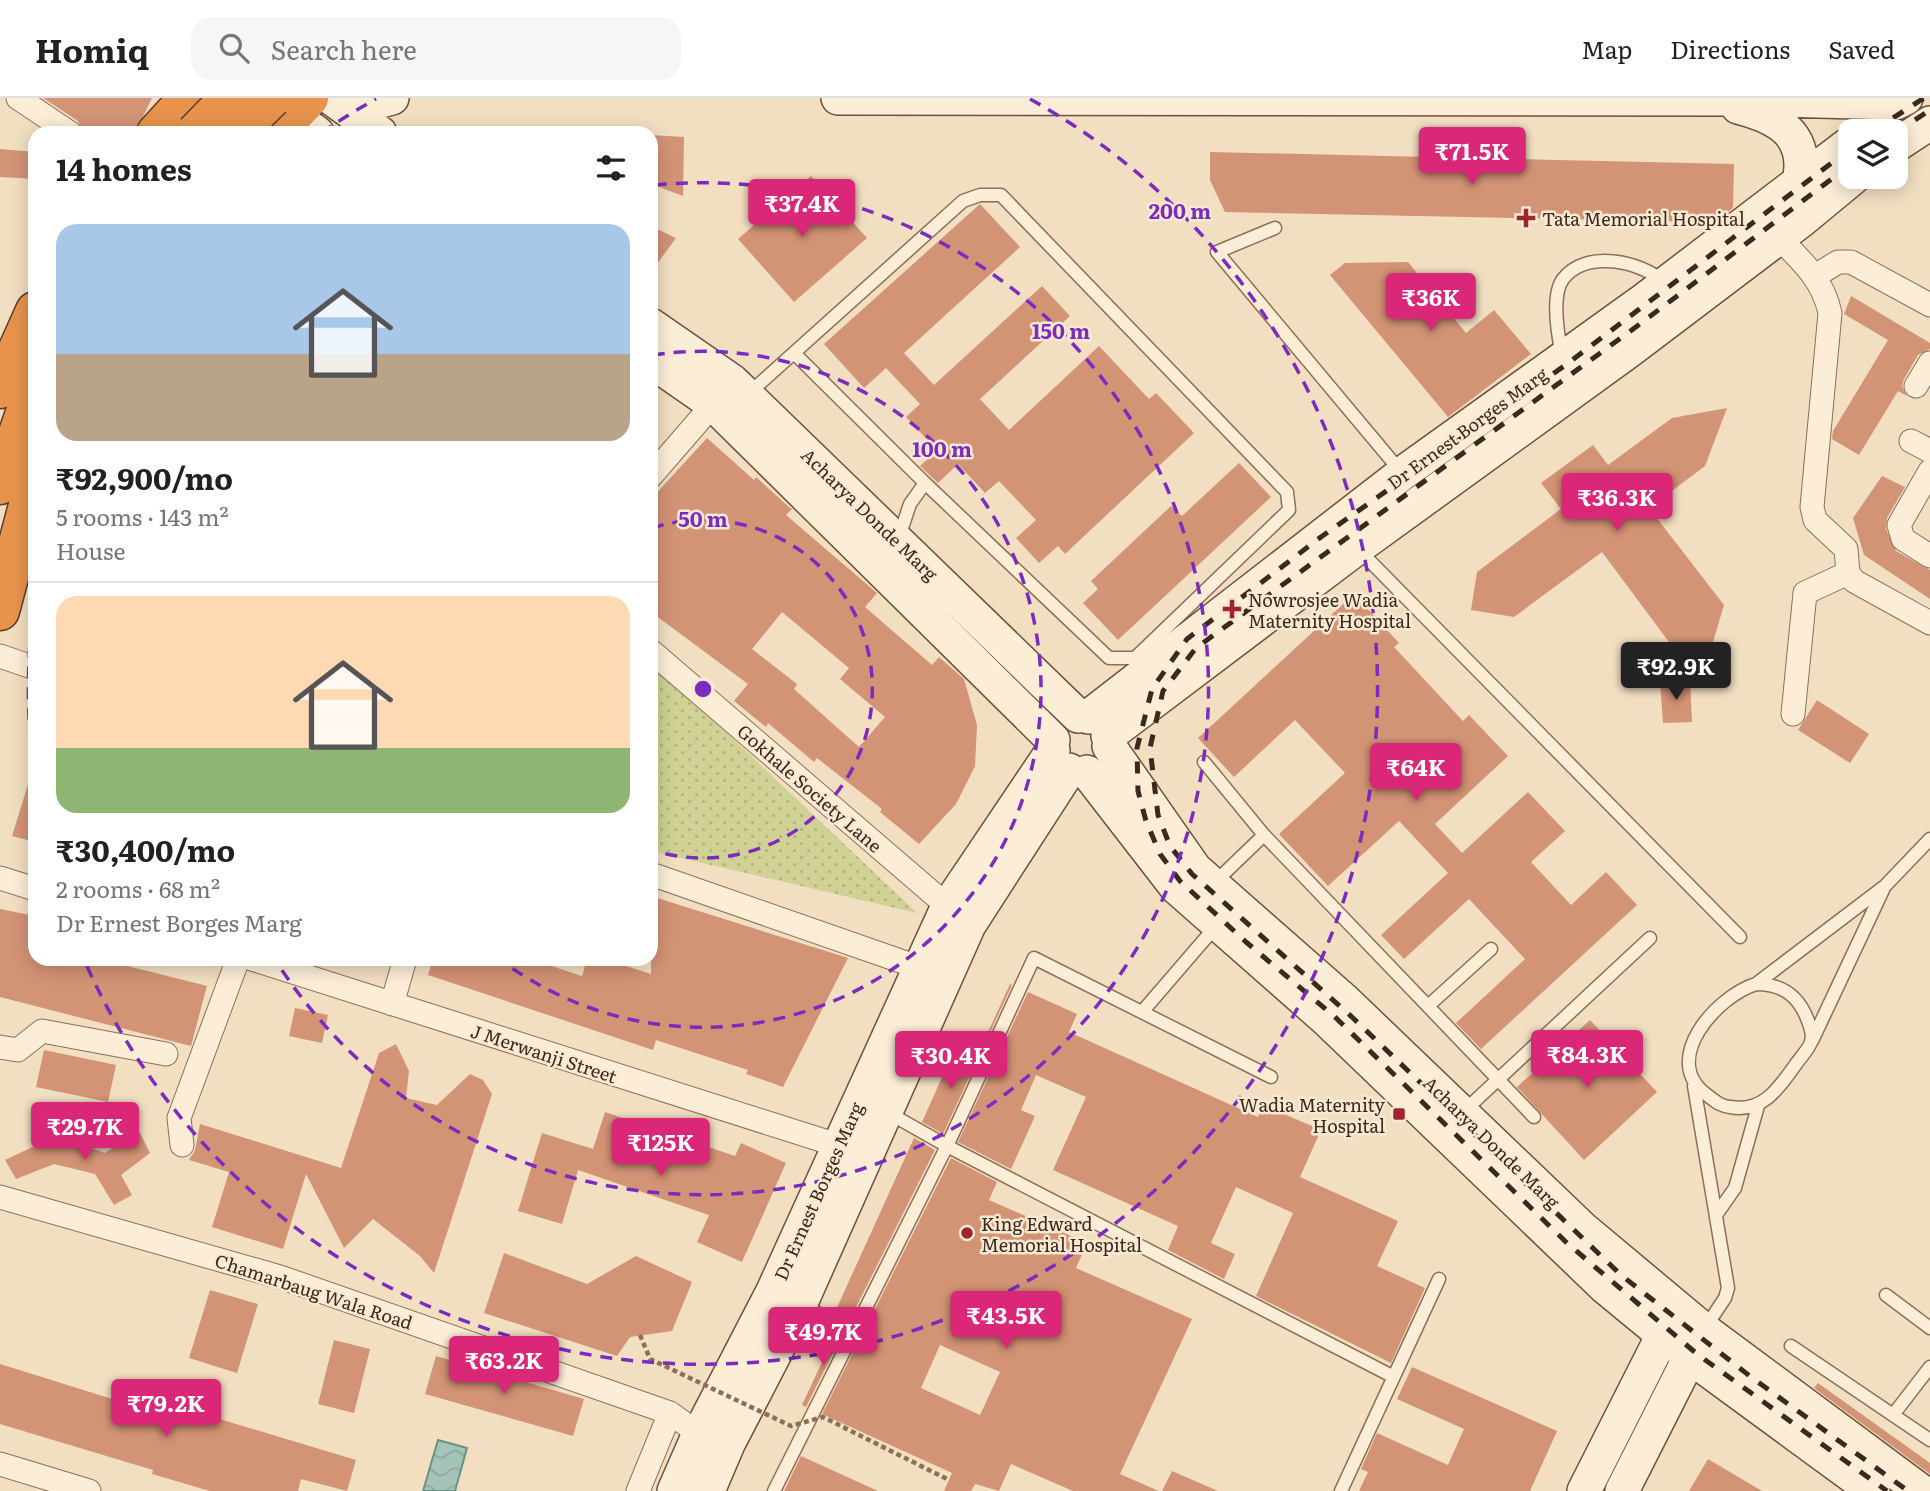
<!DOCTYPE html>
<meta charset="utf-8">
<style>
body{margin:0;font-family:Literata,serif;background:#f6f6f6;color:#202124;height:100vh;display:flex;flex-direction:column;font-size:26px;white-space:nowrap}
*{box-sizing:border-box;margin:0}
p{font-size:23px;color:#757577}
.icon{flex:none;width:38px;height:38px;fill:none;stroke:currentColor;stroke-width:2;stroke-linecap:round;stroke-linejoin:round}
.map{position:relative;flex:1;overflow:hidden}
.drawer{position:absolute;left:28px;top:28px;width:630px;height:840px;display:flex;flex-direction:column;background:#fff;border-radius:21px;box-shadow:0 4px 18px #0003}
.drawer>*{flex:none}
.fabs{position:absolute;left:1838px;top:21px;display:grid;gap:14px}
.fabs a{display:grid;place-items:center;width:70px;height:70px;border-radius:14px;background:#fff;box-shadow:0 4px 18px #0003;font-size:35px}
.price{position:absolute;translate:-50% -60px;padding:0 16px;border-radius:7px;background:#db2777;color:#fff;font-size:23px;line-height:46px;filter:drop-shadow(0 2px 4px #0008)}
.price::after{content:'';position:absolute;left:50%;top:42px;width:21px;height:16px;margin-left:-10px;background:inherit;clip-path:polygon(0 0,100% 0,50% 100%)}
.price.on{background:#222;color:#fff}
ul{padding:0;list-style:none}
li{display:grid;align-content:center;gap:14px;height:371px;padding:0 28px}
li+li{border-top:2px solid #e0e0e0}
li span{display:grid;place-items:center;height:217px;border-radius:21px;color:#555}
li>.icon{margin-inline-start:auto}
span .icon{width:126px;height:126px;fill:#fffc;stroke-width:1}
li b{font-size:30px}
h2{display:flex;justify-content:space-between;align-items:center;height:84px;padding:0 28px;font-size:30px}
header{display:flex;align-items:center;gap:42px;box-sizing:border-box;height:98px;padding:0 35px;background:#fff;border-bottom:2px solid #e0e0e0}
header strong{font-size:33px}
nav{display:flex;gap:38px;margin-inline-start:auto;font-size:24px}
.search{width:490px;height:63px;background:#f6f6f6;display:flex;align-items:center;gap:18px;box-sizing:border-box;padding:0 24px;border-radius:21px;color:#757577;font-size:26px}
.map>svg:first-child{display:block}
.park{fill:url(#park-dots)}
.water{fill:url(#water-waves);stroke:#6b9385;stroke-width:2}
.building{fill:#d39375;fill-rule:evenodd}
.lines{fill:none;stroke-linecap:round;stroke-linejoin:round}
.lane-casing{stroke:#8d6f58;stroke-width:15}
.street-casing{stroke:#8d6f58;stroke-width:25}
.secondary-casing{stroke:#6f503b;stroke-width:36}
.highway-casing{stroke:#5b3d2c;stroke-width:41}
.lane{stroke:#fbedd6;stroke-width:12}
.street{stroke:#fbedd6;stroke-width:23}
.secondary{stroke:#fbedd6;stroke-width:33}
.highway{stroke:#e7934c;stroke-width:38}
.rail{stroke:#3c291d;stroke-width:5;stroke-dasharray:12 12;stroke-linecap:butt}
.highway-bridge-casing{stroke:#5b3d2c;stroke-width:41;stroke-linecap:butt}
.path-bridge{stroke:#8d6f58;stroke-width:4.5;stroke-dasharray:5 3.5;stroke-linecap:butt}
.highway-bridge{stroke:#e7934c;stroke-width:38}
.ring{fill:none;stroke:#7b2cbf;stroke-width:3.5;stroke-dasharray:12 9}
.poi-dot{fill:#a12330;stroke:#f8e9d2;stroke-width:2.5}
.labels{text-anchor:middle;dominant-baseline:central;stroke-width:5;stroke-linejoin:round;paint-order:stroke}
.poi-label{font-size:18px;fill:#3c291d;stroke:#f8e9d2;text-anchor:start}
.street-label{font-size:18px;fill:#3c291d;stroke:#f8e9d2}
.centre{fill:#7b2cbf;stroke:#f8e9d2;stroke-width:3.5}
.ring-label{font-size:21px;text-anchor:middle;font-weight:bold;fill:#7b2cbf;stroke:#f8e9d2;stroke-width:5;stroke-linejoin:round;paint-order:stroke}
</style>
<header>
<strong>Homiq</strong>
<div class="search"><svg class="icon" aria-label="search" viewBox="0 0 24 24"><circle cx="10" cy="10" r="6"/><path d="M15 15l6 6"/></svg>Search here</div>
<nav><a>Map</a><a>Directions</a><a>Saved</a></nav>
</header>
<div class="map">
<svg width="1930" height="1393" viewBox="0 0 1930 1393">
<defs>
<pattern id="park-dots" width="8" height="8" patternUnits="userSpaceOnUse" patternTransform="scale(1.75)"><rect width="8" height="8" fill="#d0d195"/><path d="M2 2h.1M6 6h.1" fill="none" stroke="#b4b380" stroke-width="1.8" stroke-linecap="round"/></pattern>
<pattern id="water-waves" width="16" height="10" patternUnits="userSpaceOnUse" patternTransform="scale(1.75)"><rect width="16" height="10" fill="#a5c4b8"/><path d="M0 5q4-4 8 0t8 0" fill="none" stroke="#8fa89e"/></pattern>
</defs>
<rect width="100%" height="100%" fill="#f2dfc2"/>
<!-- park -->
<path class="park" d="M 651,563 L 917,815 L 651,753 Z"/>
<!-- water -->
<path class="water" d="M 438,1342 L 467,1350 L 455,1393 L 423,1393 Z"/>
<!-- building -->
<path class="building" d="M 43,0 L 152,0 L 135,35 L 84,35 L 78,23 Z
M 651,37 L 684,39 L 683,98 L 651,86 Z
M 0,51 L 35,54 L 35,81 L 0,79 Z
M 1210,54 L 1734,66 L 1733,110 L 1715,124 L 1225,114 L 1210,82 Z
M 811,78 L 867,140 L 794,204 L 738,141 Z
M 980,106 L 1020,149 L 904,255 L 934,287 L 1042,188 L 1070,218 L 980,301 L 1009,332 L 1099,248 L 1149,301 L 1156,295 L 1194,335 L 1065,456 L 1058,448 L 1039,465 L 1016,440 L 1036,422 L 999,383 L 985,395 L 958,366 L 938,385 L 920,368 L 937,352 L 906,319 L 920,306 L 886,270 L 864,290 L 824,246 Z
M 651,128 L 676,140 L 651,174 Z
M 1408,164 L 1466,235 L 1494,212 L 1531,256 L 1448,319 L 1330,177 L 1345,165 Z
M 1851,198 L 1930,245 L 1930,251 L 1918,257 L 1904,281 L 1902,288 L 1907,298 L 1898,293 L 1859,357 L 1832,341 L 1833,333 L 1888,242 L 1844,216 Z
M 1727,310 L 1705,368 L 1649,410 L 1724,507 L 1713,544 L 1669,544 L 1602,454 L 1514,519 L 1471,512 L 1477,474 L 1561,411 L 1541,385 L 1593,347 L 1608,367 L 1672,320 Z
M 707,340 L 754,382 L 756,379 L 789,409 L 792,411 L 786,417 L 877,495 L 865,509 L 932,567 L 939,559 L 964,581 L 977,627 L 975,668 L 956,706 L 919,746 L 880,714 L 882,711 L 817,660 L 814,664 L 768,625 L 766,629 L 734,603 L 748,586 L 651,514 L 651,401 ZM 782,514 L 849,570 L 840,581 L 885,619 L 859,649 L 794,591 L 797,586 L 752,551 Z
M 1239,365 L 1271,399 L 1118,542 L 1083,505 L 1098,491 L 1091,483 L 1171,408 L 1182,418 Z
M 1882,378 L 1905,389 L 1887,420 L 1886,431 L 1896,453 L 1930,472 L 1930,501 L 1864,457 L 1853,420 Z
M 1354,496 L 1399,545 L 1394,549 L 1463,623 L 1469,617 L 1508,658 L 1435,726 L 1462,755 L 1528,694 L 1565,733 L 1531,764 L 1571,807 L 1606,774 L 1637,807 L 1481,951 L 1456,925 L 1525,861 L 1469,801 L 1404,861 L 1381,837 L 1448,775 L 1399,723 L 1328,788 L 1279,736 L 1345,675 L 1295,622 L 1234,679 L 1198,640 Z
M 1690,582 L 1692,624 L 1663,625 L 1660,584 Z
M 1817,602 L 1869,636 L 1850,665 L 1798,632 Z
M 31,677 L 35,678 L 35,744 L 12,738 Z
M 651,798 L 848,860 L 783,989 L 746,976 L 748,972 L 656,942 L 653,952 L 428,877 L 433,861 L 530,861 L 582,878 L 587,861 L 604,861 L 651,876 Z
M 0,811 L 35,818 L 35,861 L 100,861 L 207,888 L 191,948 L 0,899 Z
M 1010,886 L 1012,887 L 943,1036 L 922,1024 L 948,966 L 969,976 Z
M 1028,894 L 1077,916 L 1069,934 L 1258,1019 L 1263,1007 L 1321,1032 L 1300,1079 L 1398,1123 L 1377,1168 L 1425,1190 L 1391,1265 L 1256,1198 L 1293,1115 L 1236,1089 L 1211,1145 L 1235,1156 L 1224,1181 L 1168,1152 L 1178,1128 L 1053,1072 L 1086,999 L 1036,977 L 1021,1012 L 1035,1018 L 1011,1071 L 958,1044 Z
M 295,910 L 328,917 L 322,945 L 289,938 Z
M 1590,922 L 1657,994 L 1584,1062 L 1517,989 Z
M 396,946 L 409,973 L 406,1000 L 437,1007 L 470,976 L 483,982 L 492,996 L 434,1175 L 420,1158 L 373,1121 L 344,1150 L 306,1076 L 283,1151 L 212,1129 L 229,1074 L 189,1062 L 195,1052 L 200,1026 L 341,1070 L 379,955 Z
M 44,952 L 116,967 L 108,1004 L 36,989 Z
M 605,1014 L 735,1058 L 741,1045 L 786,1065 L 742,1164 L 697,1144 L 709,1117 L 578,1072 L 562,1126 L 518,1113 L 542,1035 L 593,1051 Z
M 139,1033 L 150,1055 L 121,1077 L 132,1097 L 114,1107 L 95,1076 L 54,1066 L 16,1081 L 5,1062 L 41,1045 L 68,1042 L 105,1055 Z
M 914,1040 L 935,1052 L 850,1221 L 835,1214 Z
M 951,1060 L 997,1084 L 989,1102 L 1087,1145 L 1076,1170 L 1192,1221 L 1120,1376 L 1159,1393 L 1073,1393 L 1011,1366 L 999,1393 L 975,1386 L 971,1393 L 944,1393 L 952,1375 L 822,1316 ZM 940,1247 L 1000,1274 L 980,1317 L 921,1290 Z
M 504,1155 L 587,1186 L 636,1158 L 692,1184 L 672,1233 L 630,1239 L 617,1258 L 484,1215 Z
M 210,1192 L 258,1206 L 237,1275 L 189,1260 Z
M 836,1234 L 842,1237 L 806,1309 L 802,1307 Z
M 334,1242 L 370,1251 L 354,1315 L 318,1306 Z
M 436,1258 L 584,1301 L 573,1338 L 425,1296 Z
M 0,1266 L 170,1319 L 173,1307 L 356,1362 L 347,1393 L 301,1381 L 298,1393 L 210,1393 L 152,1376 L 153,1372 L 0,1326 Z
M 1412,1269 L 1557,1333 L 1530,1393 L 1359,1393 L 1368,1374 L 1361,1371 L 1377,1335 L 1448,1367 L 1464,1331 L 1397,1301 Z
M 1818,1285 L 1930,1365 L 1930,1376 L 1814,1290 Z
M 801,1358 L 878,1393 L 784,1393 Z
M 1708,1361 L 1762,1393 L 1689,1393 Z
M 1172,1373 L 1218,1393 L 1162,1393 Z"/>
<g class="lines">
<!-- lane casing -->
<g class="lane-casing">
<path id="lane" d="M 1275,130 L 1217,154 L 1402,375
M 794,255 L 925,385 L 910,406 L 899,439
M 1562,257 C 1558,238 1551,197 1563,181 C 1586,151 1640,163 1664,184
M 747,297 L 963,103 L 980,97 L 1001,97 L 1287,394 L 1289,412 L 1135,560 L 1109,560 L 925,385
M 1357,450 L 1740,839
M 1204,664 L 1264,737
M 1213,786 L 1264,737 L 1534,1019
M 1756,886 C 1783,886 1799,898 1808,923 C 1810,928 1813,938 1811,944 C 1809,951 1800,960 1796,966 C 1779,990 1763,1015 1730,1009 C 1720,1008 1715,1003 1707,997 C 1659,962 1717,898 1756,886 Z
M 1756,886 L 1885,788 L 1930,741
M 1428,908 L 1491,851
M 1142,914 L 1217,827
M 1812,943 L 1883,792
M 1694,988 L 1728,1190 L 1725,1200 L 1705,1230
M 887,1014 L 947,1048 L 1392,1278
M 1462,1015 L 1650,840
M 1716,1117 L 1735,1090 L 1758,1008
M 1886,1197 L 1930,1230
M 801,1207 L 854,1233
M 1791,1248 L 1930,1342
M 1893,1317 L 1930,1269
M 774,1393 L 947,1048 L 1034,860 L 1271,979
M 1341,1393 L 1439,1181"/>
</g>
<!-- street casing -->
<g class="street-casing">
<path id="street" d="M 18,0 L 70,35
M 1779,140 C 1802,163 1823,182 1830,215 L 1812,409 L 1815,422 L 1846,451 L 1848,475 L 1854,483 L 1930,525
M 1815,178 L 1838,164 L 1851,164 L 1930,207
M 1916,288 L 1930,265
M 1911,343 L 1930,353
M 1930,373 L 1899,427 L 1903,441 L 1930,458
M 651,378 L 722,296
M 651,553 L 959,818
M 0,558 L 35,570
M 1793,616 L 1805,495 L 1848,475
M 651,776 L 932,874
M 0,780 L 35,791
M 252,861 L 837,1047
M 392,906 L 405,861
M 0,949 L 18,952 L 42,933 L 166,956
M 182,1047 L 179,1020 L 238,861
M 0,1099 L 280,1179 L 670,1315 L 699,1336 L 711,1340
M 0,1366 L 89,1393
M 638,1393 L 670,1315"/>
</g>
<!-- secondary casing -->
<g class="secondary-casing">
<path id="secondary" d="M 331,0 L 380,35
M 838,0 L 1736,1 L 1896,5 L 1906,0
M 271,2 L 317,35
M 1738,9 C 1769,17 1801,30 1801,67 C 1801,79 1797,88 1799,100
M 348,12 L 392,0
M 1895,48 L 1930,25
M 651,227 L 732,283 L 1078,618
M 651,263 L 713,306 L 1053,642
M 1088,619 L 1403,375 L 1640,205 L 1850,45
M 1108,638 L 1357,450 L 1629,253 L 1802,122 L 1854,79
M 1109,648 L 1195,771 L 1344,902 L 1582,1130 L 1704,1232 L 1921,1393
M 1087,674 L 1176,789 L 1327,922 L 1605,1189 L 1690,1259 L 1873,1393
M 674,1393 L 699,1336 L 773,1193 L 948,808 L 1053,652
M 708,1393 L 728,1346 L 800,1207 L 969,827 L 1069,672
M 1584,1393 L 1672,1219
M 1622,1393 L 1699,1241"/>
</g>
<!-- highway casing -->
<g class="highway-casing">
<path id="highway" d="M 156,35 L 188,0
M 276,35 L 309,0
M 0,291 L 35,213
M 0,387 L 35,286
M 0,513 L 35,381"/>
</g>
<!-- lane -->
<use href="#lane" class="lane"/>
<!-- street -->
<use href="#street" class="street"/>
<!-- secondary -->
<use href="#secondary" class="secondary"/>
<!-- highway -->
<use href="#highway" class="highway"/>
<!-- rail -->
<path class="rail" d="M 1873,33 L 1924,0
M 1895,35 L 1930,12
M 1850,51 L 1567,266 L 1321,439 L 1187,541 L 1152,591 L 1137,650 L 1138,693 L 1146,723 L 1160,756 L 1180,783 L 1246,844 L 1335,919 L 1567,1145 L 1697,1256 L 1887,1393
M 1850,67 L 1640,226 L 1196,550 L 1163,593 L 1150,650 L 1158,717 L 1170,748 L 1192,776 L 1353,920 L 1621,1177 L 1751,1279 L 1908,1393"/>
<!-- highway-bridge casing -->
<g class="highway-bridge-casing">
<path id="highway-bridge" d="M 195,35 L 229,0
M 237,35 L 272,0"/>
</g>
<!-- path-bridge -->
<path class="path-bridge" d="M 640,1237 L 650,1261 L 791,1328 L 823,1319 L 949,1382"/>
<!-- highway-bridge -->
<use href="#highway-bridge" class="highway-bridge"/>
</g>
<!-- distance rings -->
<g class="ring">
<path d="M652 430A169 169 0 1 1 652 752"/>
<path d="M653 257A338 338 0 1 1 502 863"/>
<path d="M655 87A506 506 0 1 1 276 863"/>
<path d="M35 685A675 675 0 0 1 35 497M321 35A675 675 0 0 1 376 1M1030 1A675 675 0 1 1 86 866"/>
</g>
<!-- markers -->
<g class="poi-dot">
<path d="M1522.5 109.5h7v7h7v7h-7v7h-7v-7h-7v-7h7z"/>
<path d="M1228.5 500.5h7v7h7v7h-7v7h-7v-7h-7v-7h7z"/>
<rect x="1392" y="1009" width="14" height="14" rx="3.5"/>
<circle cx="967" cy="1135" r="7"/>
</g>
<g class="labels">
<!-- poi labels -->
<g class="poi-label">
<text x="1542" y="120">Tata Memorial Hospital</text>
<text x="1248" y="501">Nowrosjee Wadia<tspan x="1248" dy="21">Maternity Hospital</tspan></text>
<text x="1385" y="1006" text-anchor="end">Wadia Maternity<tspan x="1385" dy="21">Hospital</tspan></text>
<text x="981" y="1125">King Edward<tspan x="981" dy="21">Memorial Hospital</tspan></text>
</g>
<!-- street labels -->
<g class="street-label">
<text transform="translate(1467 330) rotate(-36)">Dr Ernest Borges Marg</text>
<text transform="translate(870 416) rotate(44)">Acharya Donde Marg</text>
<text transform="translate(810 690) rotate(41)">Gokhale Society Lane</text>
<text transform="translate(544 955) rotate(18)">J Merwanji Street</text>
<text transform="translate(1492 1044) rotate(44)">Acharya Donde Marg</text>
<text transform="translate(818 1093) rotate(-66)">Dr Ernest Borges Marg</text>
<text transform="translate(314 1193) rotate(18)">Chamarbaug Wala Road</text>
</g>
</g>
<circle cx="703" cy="591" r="10" class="centre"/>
<g class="ring-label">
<text x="1180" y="121">200 m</text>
<text x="1061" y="241">150 m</text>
<text x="942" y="359">100 m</text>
<text x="703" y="429">50 m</text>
</g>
</svg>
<div class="fabs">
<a><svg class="icon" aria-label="layers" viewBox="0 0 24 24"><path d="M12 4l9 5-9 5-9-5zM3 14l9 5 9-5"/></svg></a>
</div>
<b class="price" style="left:1472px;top:89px">₹71.5K</b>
<b class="price" style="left:802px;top:141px">₹37.4K</b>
<b class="price" style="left:1431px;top:235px">₹36K</b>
<b class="price" style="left:1617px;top:435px">₹36.3K</b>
<b class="price on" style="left:1676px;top:604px">₹92.9K</b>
<b class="price" style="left:1416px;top:705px">₹64K</b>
<b class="price" style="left:1587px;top:992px">₹84.3K</b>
<b class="price" style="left:951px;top:993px">₹30.4K</b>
<b class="price" style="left:85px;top:1064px">₹29.7K</b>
<b class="price" style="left:661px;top:1080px">₹125K</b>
<b class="price" style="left:1006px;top:1253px">₹43.5K</b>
<b class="price" style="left:823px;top:1269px">₹49.7K</b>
<b class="price" style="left:504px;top:1298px">₹63.2K</b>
<b class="price" style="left:166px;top:1341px">₹79.2K</b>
<section class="drawer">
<h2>14 homes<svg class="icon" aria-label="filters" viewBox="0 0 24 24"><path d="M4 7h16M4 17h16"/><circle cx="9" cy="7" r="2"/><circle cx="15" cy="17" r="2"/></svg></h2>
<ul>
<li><span style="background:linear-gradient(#a9c7e8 60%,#b9a48a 0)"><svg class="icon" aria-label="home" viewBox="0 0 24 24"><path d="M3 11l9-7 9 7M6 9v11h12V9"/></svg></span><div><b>₹92,900/mo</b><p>5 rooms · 143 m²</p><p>House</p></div></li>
<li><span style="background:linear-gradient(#ffd9b3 70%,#8fb573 0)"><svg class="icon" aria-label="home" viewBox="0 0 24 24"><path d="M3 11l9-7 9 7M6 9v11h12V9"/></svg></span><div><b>₹30,400/mo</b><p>2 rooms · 68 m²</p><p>Dr Ernest Borges Marg</p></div></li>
</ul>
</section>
</div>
